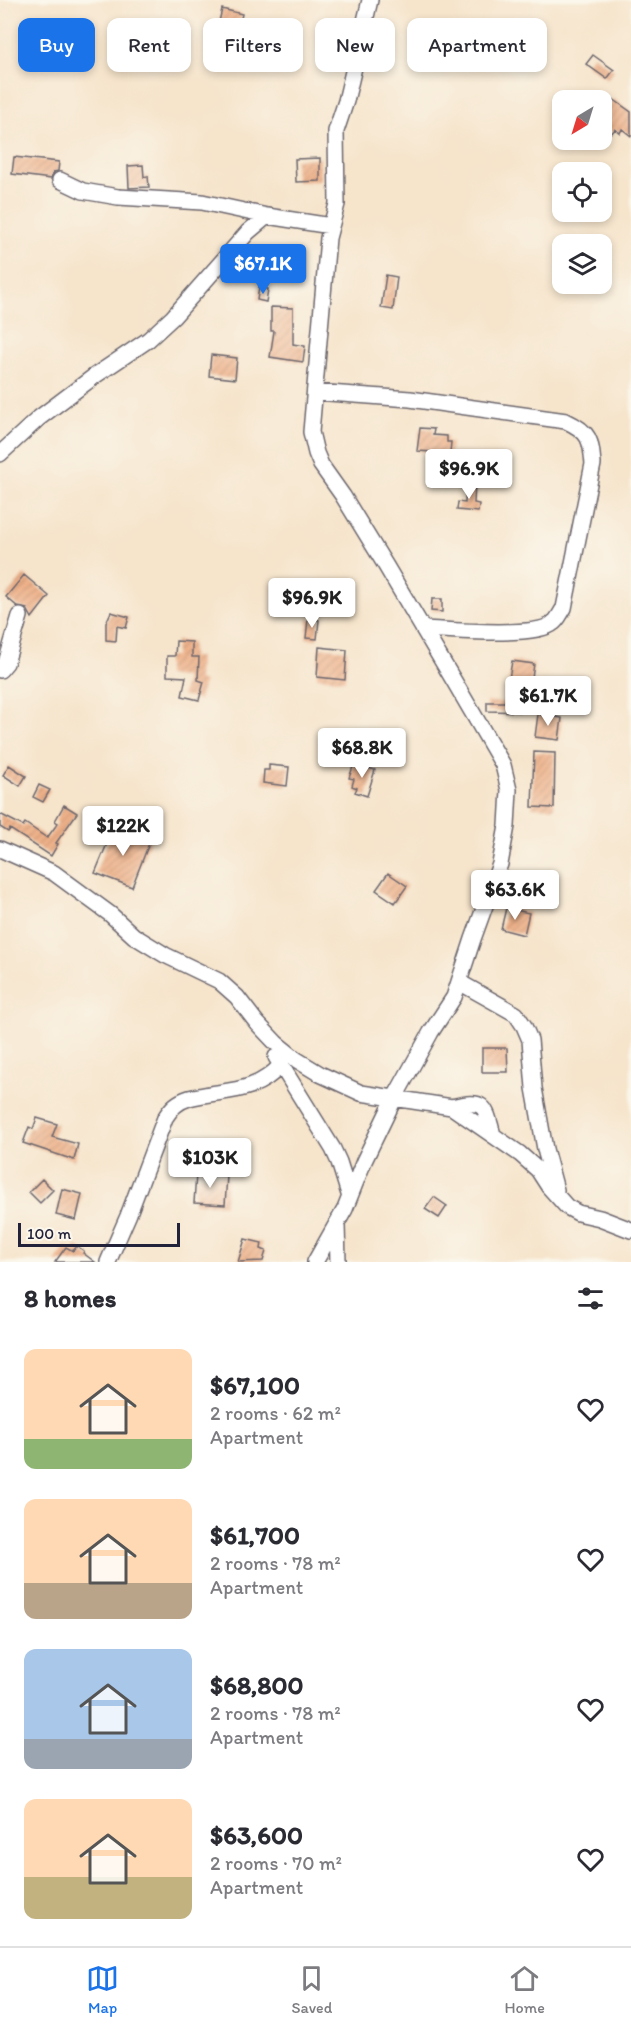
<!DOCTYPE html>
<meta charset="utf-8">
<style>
body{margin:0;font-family:Itim,sans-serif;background:#f7f7f7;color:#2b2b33;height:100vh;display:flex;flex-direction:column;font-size:22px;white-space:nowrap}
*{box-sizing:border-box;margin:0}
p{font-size:20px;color:#7c7c81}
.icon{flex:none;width:33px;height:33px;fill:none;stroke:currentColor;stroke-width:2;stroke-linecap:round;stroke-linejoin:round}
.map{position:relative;height:1262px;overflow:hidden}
.panel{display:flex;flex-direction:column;background:#fff;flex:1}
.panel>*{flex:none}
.banner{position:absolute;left:18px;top:18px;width:596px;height:54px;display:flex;gap:12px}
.needle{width:39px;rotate:218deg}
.tools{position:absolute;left:552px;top:90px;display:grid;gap:12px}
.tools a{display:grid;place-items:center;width:60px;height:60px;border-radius:12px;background:#fff;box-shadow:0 3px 9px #0003;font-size:30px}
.scale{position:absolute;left:18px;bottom:15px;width:162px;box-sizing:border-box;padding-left:6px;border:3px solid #22223b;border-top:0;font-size:16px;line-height:21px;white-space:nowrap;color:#22223b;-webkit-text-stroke:4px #fbf7ec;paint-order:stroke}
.price{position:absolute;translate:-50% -51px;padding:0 14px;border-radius:6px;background:#fff;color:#222;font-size:20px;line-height:39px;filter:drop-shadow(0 2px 3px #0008)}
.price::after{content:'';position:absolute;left:50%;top:36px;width:18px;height:14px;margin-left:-9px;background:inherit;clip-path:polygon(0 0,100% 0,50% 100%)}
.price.active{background:#1a73e8;color:#fff}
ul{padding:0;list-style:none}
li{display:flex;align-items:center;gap:18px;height:150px;padding:0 24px}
li span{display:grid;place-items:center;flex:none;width:168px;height:120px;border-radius:12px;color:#555}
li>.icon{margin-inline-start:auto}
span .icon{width:72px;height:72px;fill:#fffc;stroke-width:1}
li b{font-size:26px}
h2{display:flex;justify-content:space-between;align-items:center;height:72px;padding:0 24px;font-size:26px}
.tag{padding:0 21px;border-radius:12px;background:#fff;box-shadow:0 3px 9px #0003;font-size:21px;line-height:54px}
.tag.active{background:#1a73e8;color:#fff}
.tab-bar{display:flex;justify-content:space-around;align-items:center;height:84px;border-top:2px solid #e1e1e2;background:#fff;font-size:16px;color:#7c7c81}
.tab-bar a{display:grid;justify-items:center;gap:3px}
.tab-bar .active{color:#1a73e8}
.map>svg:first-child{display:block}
.building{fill:url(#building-hatch)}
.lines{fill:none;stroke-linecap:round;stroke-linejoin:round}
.minor-casing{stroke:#6c666d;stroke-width:18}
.minor{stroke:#fff;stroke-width:15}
</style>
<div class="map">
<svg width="631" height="1262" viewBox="0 0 631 1262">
<defs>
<pattern id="building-hatch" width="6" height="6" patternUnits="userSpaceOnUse" patternTransform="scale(1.5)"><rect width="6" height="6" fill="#eeb189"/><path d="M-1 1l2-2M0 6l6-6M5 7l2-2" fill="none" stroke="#cc9877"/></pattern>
</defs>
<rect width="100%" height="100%" fill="#fbf7ec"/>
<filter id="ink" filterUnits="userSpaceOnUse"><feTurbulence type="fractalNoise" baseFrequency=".0167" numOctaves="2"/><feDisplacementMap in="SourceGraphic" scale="12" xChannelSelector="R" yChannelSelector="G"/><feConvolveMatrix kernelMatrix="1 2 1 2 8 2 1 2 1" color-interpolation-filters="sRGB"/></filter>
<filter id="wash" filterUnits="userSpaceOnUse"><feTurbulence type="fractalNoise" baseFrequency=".008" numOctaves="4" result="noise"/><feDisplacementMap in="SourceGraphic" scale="24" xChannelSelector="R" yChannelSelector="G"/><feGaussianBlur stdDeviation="1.35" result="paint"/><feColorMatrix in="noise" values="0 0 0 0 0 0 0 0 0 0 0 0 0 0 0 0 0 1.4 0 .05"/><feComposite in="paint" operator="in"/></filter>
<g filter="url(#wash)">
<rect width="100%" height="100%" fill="#f6e4cb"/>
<g id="blocks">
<!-- building -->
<path class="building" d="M 222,9 L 242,14 L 239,27 L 219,22 Z
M 593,55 L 614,70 L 607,79 L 586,64 Z
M 613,99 L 631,112 L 631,136 L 622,129 L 620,133 L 615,129 L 612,133 L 605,127 L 612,118 L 609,117 L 610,113 L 606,109 Z
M 14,157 L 59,162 L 58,171 L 54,172 L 51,179 L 12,174 Z
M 320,158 L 320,181 L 296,182 L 295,159 Z
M 143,165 L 144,177 L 148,176 L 149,187 L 129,188 L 128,166 Z
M 386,275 L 397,277 L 393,310 L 381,308 Z
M 259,287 L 268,289 L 266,302 L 257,300 Z
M 271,307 L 293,308 L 293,344 L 305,346 L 303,362 L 270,357 L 274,331 L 271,331 Z
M 211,355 L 237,358 L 235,379 L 209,376 Z
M 420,428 L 434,429 L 433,435 L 447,436 L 447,442 L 451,442 L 450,453 L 417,451 Z
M 466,484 L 475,484 L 474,503 L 479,504 L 478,512 L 457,510 L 458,502 L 465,503 Z
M 24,575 L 49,596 L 32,618 L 27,609 L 18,607 L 6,597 Z
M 432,599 L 442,599 L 442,612 L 431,611 Z
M 111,612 L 129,617 L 126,628 L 117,626 L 116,641 L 106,640 L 106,623 Z
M 308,619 L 319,620 L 317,639 L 306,638 Z
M 176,641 L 192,642 L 192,657 L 199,657 L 198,680 L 204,682 L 199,700 L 182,696 L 186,677 L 167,676 L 167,656 L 175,656 Z
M 319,647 L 347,650 L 345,680 L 317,677 Z
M 512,661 L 534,664 L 530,692 L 525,691 L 527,712 L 487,711 L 487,702 L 505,702 Z
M 538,714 L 562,718 L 559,740 L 535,737 Z
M 534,752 L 555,753 L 554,808 L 532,807 Z
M 354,764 L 375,770 L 367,796 L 355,792 L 357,788 L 352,786 L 354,779 L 349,778 Z
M 9,765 L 26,776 L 20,786 L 3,775 Z
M 269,765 L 289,767 L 287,786 L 263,783 L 264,770 L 269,770 Z
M 39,785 L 50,790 L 43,802 L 33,797 Z
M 64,805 L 77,813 L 56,843 L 58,844 L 51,856 L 10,829 L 8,832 L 0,827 L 0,814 L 23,826 L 25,823 L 47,838 L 58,823 L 55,821 Z
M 114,827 L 150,841 L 132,887 L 95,873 Z
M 388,873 L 407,886 L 395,903 L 376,890 Z
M 506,908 L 529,913 L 524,935 L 501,929 Z
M 482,1048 L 507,1048 L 508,1072 L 482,1072 Z
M 37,1118 L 57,1124 L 52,1137 L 78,1144 L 74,1160 L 23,1143 L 29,1127 L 33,1129 Z
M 196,1174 L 227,1176 L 225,1205 L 194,1203 Z
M 42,1179 L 53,1190 L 40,1203 L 29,1192 Z
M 62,1189 L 82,1194 L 76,1220 L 56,1215 Z
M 434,1197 L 447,1206 L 439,1218 L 425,1209 Z
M 245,1239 L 262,1243 L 261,1249 L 266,1251 L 263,1261 L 238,1262 Z
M 77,1246 L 84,1251 L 83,1253 L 95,1262 L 55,1262 L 66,1247 L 73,1251 Z"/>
</g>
</g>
<g filter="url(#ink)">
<use href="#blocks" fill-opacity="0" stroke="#6c666d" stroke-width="1.5"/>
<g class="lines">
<!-- minor casing -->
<g class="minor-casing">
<path id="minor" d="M 60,180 L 83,191 L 118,197 L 202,202 L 267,216 L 331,226
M 315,392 L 410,399 L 566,421 C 590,432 591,440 593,464 L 564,608 C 561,612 558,620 553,623 C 538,638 447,630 423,629
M 0,454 L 39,418 L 96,375 L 148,340 L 173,317 L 248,232 L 267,216
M 0,670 L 6,663 L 20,616
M 0,849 L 54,873 L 110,914 L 134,936 L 165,955 L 219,981 L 237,997 L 257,1023 L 276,1043 L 297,1060 L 320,1074 L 361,1093 L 452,1107 L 520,1154 L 538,1170 L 549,1187 L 567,1207 L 578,1213 L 600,1218 L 631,1230
M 459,982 L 516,1014 L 524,1026 L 530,1040 L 534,1088 L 545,1149 L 556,1190
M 276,1057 L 333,1149 L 339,1162 L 349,1194
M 452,1107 C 485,1099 485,1105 493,1135
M 337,1225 L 338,1262
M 108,1262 L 128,1216 L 165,1118 C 172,1107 177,1102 189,1098 C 225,1089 254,1095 281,1065
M 315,1262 L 345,1209 L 364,1161 L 395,1097 L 431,1032 L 454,997 L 473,939 L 500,864 L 507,826 L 509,790 L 503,765 L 454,681 L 386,566 L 343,496 L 321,465 L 316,453 L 311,432 L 328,238 L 337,204 L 336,131 L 346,101 L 370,0"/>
</g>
<!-- minor -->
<use href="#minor" class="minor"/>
</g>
</g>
</svg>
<div class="tools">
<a><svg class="needle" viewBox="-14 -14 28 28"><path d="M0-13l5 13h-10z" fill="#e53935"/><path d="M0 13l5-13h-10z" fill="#7c7c81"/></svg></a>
<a><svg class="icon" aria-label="locate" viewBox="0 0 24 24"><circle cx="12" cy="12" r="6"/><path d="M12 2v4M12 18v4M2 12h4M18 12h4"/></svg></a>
<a><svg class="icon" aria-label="layers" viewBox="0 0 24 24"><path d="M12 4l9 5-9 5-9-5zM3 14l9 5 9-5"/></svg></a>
</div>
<div class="scale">100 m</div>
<b class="price active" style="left:263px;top:295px">$67.1K</b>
<b class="price" style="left:469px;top:500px">$96.9K</b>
<b class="price" style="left:312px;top:629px">$96.9K</b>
<b class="price" style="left:548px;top:727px">$61.7K</b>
<b class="price" style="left:362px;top:779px">$68.8K</b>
<b class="price" style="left:123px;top:857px">$122K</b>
<b class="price" style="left:515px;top:921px">$63.6K</b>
<b class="price" style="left:210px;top:1189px">$103K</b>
<div class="banner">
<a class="tag active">Buy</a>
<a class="tag">Rent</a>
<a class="tag">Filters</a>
<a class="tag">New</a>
<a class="tag">Apartment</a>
</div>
</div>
<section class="panel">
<h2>8 homes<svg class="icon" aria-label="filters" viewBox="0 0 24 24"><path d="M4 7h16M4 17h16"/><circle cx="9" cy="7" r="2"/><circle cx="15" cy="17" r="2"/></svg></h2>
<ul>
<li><span style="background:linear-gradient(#ffd9b3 75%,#8fb573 0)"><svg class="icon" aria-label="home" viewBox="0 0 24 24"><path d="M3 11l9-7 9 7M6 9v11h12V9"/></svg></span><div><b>$67,100</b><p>2 rooms · 62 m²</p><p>Apartment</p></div><svg class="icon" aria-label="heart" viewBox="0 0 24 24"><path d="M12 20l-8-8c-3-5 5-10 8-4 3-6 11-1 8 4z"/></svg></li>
<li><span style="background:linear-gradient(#ffd9b3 70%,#b9a48a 0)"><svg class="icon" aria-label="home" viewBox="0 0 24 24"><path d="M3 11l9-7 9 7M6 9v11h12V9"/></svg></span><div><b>$61,700</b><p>2 rooms · 78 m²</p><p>Apartment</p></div><svg class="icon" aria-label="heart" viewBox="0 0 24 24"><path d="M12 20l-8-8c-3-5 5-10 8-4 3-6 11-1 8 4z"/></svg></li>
<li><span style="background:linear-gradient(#a9c7e8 75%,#9aa5b1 0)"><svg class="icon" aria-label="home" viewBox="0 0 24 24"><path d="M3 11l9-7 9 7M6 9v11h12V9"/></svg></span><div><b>$68,800</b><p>2 rooms · 78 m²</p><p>Apartment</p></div><svg class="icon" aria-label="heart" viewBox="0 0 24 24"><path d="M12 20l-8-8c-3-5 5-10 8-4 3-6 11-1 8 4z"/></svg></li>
<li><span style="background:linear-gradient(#ffd9b3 65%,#c2b280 0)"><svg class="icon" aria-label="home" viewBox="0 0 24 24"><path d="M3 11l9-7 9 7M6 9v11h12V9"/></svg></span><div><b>$63,600</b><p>2 rooms · 70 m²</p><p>Apartment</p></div><svg class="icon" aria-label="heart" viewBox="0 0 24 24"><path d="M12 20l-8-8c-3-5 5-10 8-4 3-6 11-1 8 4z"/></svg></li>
</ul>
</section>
<nav class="tab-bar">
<a class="active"><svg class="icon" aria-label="map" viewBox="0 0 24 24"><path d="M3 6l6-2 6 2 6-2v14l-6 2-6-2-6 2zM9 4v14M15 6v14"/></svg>Map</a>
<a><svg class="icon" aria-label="saved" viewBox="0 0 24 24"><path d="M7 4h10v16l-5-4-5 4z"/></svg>Saved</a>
<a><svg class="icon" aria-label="home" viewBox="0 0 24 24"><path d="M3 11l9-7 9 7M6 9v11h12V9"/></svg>Home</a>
</nav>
